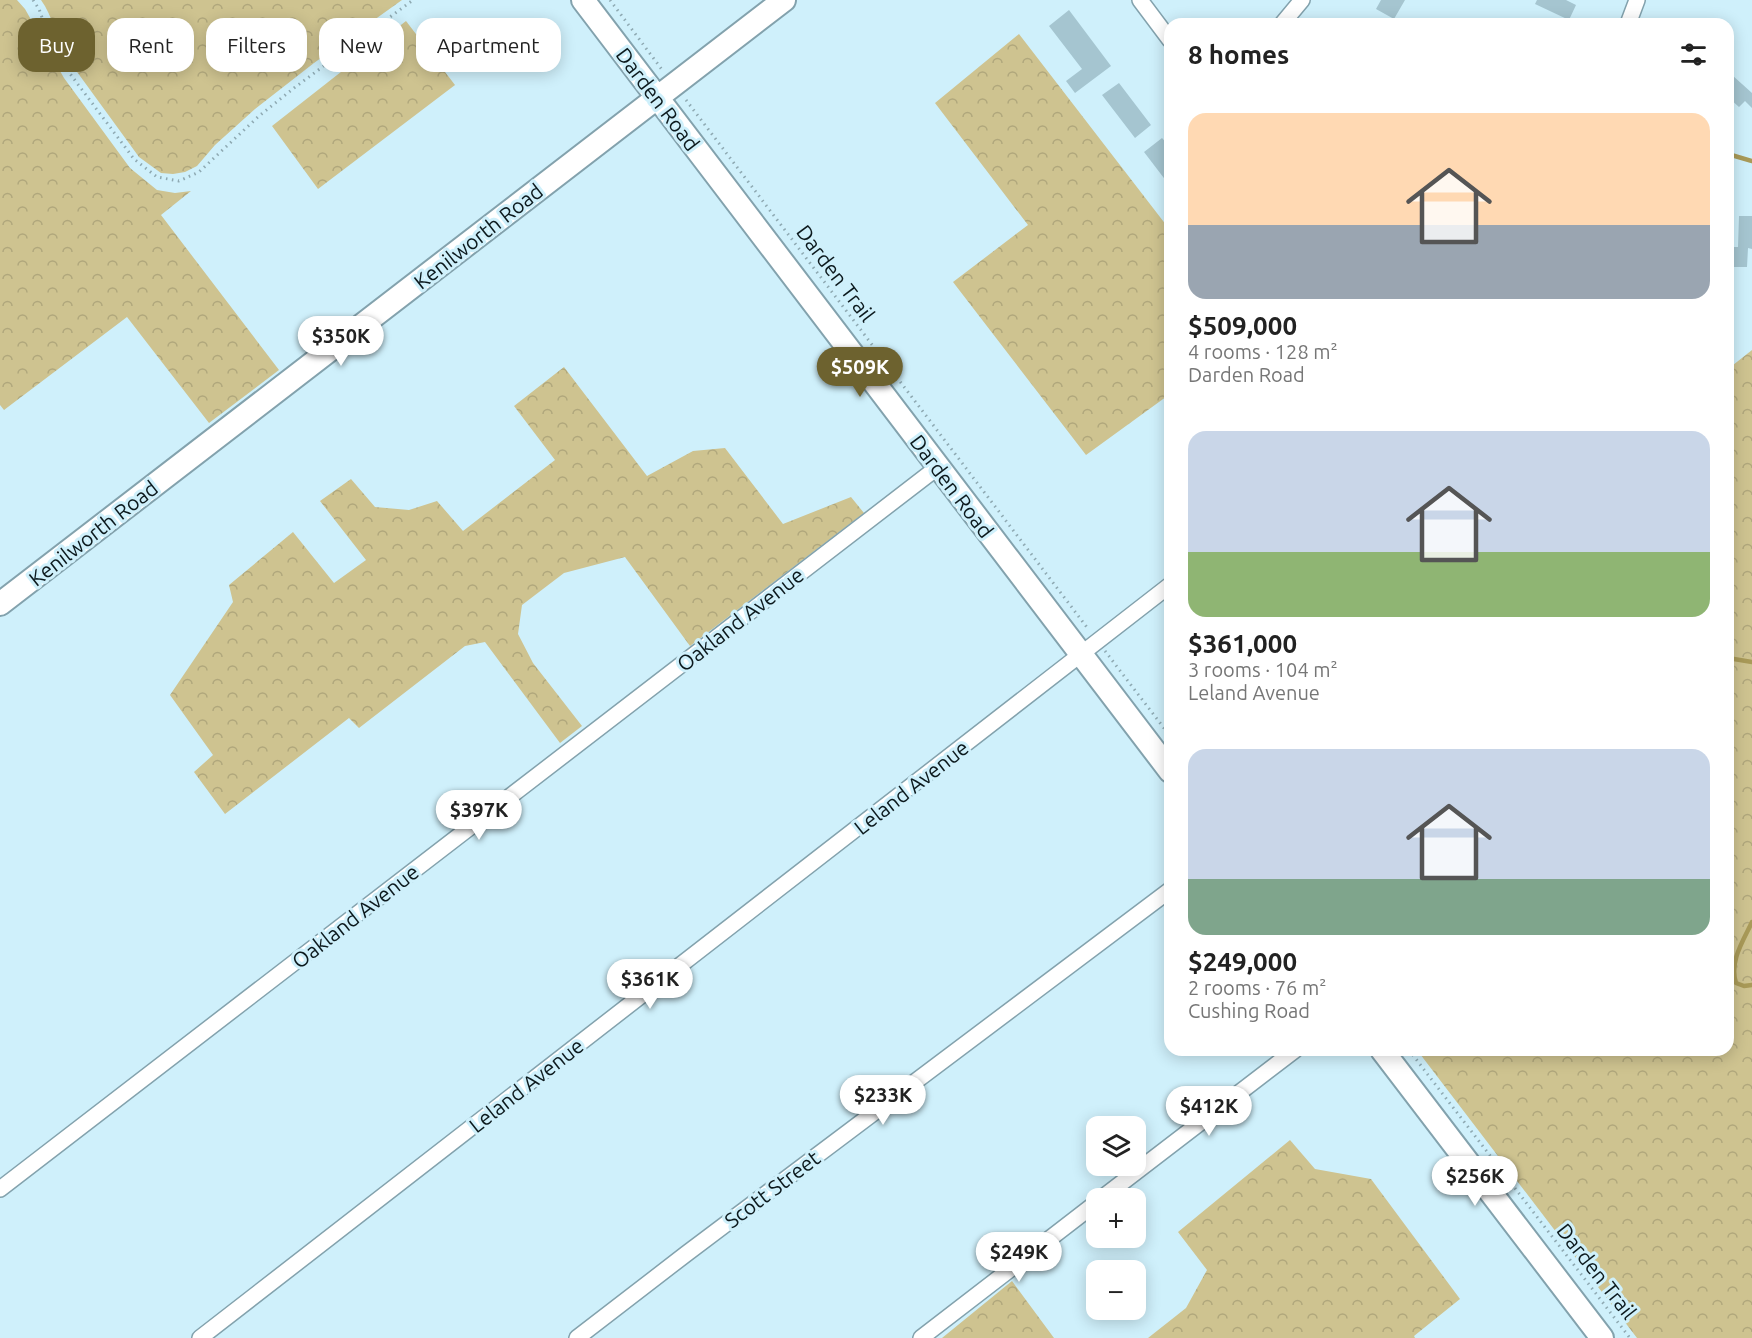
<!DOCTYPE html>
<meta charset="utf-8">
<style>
body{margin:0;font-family:Ubuntu,sans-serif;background:#f6f6f6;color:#222;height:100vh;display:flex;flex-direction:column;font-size:22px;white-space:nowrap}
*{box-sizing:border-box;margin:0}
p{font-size:20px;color:#767676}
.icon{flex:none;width:33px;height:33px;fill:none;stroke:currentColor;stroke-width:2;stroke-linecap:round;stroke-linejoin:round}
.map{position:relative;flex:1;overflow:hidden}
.sheet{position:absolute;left:1164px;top:18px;width:570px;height:1038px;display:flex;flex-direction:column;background:#fff;border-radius:18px;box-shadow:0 3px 15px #0003}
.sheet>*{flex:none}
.guide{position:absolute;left:18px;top:18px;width:570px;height:54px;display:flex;gap:12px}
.buttons{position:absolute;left:1086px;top:1116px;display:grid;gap:12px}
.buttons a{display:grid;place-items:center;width:60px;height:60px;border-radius:12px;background:#fff;box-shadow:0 3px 15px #0003;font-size:30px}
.price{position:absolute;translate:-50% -51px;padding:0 14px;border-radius:21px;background:#fff;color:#222;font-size:20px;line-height:39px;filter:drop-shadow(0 2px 3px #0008)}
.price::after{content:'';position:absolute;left:50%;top:36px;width:18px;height:14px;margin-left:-9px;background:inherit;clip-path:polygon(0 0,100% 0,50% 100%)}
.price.active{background:#6d622f;color:#fff}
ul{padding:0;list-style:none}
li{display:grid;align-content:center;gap:12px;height:318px;padding:0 24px}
li span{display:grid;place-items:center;height:186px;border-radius:18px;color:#555}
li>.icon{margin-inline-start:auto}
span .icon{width:108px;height:108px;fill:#fffc;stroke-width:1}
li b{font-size:26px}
h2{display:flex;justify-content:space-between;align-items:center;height:72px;padding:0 24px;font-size:26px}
.pill{padding:0 21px;border-radius:18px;background:#fff;box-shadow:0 3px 15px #0003;font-size:21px;line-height:54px}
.pill.active{background:#6d622f;color:#fff}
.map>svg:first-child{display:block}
.forest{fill:url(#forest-crowns)}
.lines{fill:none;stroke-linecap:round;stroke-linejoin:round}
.stream{stroke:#a99a58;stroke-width:4.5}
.building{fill:#a5c5d0}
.street-casing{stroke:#83a2ad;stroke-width:18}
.secondary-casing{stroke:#83a2ad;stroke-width:26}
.path{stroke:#8ea9b2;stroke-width:3;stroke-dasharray:1.5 4.5;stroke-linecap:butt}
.street{stroke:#fff;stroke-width:15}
.secondary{stroke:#fff;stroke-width:22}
.labels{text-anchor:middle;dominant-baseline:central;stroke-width:6;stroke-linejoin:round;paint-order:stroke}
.street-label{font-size:21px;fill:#0c191d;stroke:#cff0fb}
</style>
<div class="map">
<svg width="1752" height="1338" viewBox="0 0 1752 1338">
<defs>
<pattern id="forest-crowns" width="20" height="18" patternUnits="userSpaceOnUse" patternTransform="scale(1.5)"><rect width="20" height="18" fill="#cec390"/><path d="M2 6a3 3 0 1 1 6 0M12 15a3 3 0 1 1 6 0" fill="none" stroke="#b0a77c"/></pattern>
</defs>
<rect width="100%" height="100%" fill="#cff0fb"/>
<!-- forest -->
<path class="forest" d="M 0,0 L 17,0 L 25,9 L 64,78 L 130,168 L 157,190 L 175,193 L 191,191 L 161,215 L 279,370 L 209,423 L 127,317 L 4,410 L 0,405 Z
M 41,0 L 402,0 L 314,63 L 255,109 L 215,145 L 197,166 L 185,172 L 173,174 L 161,173 L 139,157 L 64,54 C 55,36 53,16 41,0 Z
M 406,21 L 455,85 L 318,189 L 272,126 Z
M 1019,34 L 1170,230 L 1170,394 L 1086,455 L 953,282 L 1028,225 L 935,103 Z
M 1752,350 L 1752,1338 L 1637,1338 L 1417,1050 L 1728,1050 L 1728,369 Z
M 564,367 L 647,476 L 693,451 L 725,448 L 783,524 L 851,497 L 864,513 L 690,646 L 625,557 L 564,573 L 522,605 L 518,634 L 533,663 L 582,726 L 560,743 L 485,642 L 465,646 L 359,728 L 349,718 L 225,814 L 194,772 L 213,755 L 170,695 L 233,602 L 229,585 L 293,532 L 334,583 L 366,560 L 320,501 L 351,479 L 375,507 L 409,510 L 437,501 L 463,531 L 555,460 L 514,406 Z
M 1290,1140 L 1315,1169 L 1371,1179 L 1460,1299 L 1414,1336 L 1415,1338 L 1148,1338 L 1186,1308 L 1207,1270 L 1178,1232 Z
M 1012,1281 L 1054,1338 L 942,1338 Z"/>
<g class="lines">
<!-- stream -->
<path class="stream" d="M 1728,154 L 1752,161
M 1728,658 L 1752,662
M 1752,922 C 1743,941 1729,962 1736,983 L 1744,986 L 1752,985"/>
</g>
<!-- building -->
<path class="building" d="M 1381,0 L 1405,0 L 1394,19 L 1376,9 Z
M 1537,0 L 1566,0 L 1576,5 L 1569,20 L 1535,4 Z
M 1069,10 L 1111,66 L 1075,93 L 1066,81 L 1082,69 L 1049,26 Z
M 1732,75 L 1752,93 L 1752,108 L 1745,101 L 1739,107 L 1730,99 L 1728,102 L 1728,76 L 1729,78 Z
M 1119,83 L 1151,125 L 1135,138 L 1102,95 Z
M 1162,138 L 1170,147 L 1170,186 L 1144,152 Z
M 1739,216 L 1752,216 L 1752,249 L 1748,248 L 1747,267 L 1730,267 L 1730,247 L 1738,247 Z"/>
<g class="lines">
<!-- street casing -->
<g class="street-casing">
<path id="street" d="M 1140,0 L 1170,40
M 1282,24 L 1302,0
M 1628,24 L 1637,0
M 0,1189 L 938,467
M 1102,1198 L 1295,1050
M 200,1338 L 1170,585
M 577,1338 L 686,1254 L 1170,890
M 921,1338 L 1096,1203"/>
</g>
<!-- secondary casing -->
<g class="secondary-casing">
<path id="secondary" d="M 583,0 L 1170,771
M 0,604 L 784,0
M 1382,1050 L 1602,1338"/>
</g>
<!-- path -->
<path class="path" d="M 33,0 L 39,9 L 52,45 L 62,63 L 134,159 L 157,177 L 179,181 L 199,172 L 259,116 L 294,88 L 413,0
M 610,0 L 663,71
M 686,100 L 1089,630
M 1105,651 L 1170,736
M 1409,1050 L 1630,1338"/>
<!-- street -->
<use href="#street" class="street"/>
<!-- secondary -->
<use href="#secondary" class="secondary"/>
</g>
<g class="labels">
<!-- street labels -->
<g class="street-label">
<text transform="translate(658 99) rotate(53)">Darden Road</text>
<text transform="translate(478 236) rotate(-38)">Kenilworth Road</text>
<text transform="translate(836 273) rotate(53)">Darden Trail</text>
<text transform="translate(952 486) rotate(53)">Darden Road</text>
<text transform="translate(93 533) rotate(-38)">Kenilworth Road</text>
<text transform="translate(740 619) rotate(-38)">Oakland Avenue</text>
<text transform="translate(911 787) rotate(-38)">Leland Avenue</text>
<text transform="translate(355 916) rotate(-38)">Oakland Avenue</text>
<text transform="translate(526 1085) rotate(-38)">Leland Avenue</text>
<text transform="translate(772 1189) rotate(-37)">Scott Street</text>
<text transform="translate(1597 1271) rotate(52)">Darden Trail</text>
</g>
</g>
</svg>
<div class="buttons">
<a><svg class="icon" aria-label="layers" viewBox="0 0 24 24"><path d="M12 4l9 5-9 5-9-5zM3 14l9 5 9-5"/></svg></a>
<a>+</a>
<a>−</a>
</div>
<b class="price" style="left:341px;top:367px">$350K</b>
<b class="price active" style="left:860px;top:398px">$509K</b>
<b class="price" style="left:479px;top:841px">$397K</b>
<b class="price" style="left:650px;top:1010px">$361K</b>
<b class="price" style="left:883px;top:1126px">$233K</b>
<b class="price" style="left:1209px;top:1137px">$412K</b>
<b class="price" style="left:1475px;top:1207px">$256K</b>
<b class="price" style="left:1019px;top:1283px">$249K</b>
<div class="guide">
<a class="pill active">Buy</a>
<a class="pill">Rent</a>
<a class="pill">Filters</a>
<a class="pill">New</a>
<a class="pill">Apartment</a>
</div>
<section class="sheet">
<h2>8 homes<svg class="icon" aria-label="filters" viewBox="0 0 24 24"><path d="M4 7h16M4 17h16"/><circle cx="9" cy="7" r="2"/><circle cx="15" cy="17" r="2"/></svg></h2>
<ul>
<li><span style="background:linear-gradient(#ffd9b3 60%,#9aa5b1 0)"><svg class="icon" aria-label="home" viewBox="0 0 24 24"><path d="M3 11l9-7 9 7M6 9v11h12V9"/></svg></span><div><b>$509,000</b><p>4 rooms · 128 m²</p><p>Darden Road</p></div></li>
<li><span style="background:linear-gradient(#c9d6e8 65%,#8fb573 0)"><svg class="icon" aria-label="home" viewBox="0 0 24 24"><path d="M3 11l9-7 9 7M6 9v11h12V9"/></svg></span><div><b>$361,000</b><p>3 rooms · 104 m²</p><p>Leland Avenue</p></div></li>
<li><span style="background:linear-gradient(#c9d6e8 70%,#7fa58c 0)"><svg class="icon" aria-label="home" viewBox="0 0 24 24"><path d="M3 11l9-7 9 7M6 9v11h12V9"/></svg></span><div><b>$249,000</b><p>2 rooms · 76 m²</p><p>Cushing Road</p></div></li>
</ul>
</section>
</div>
